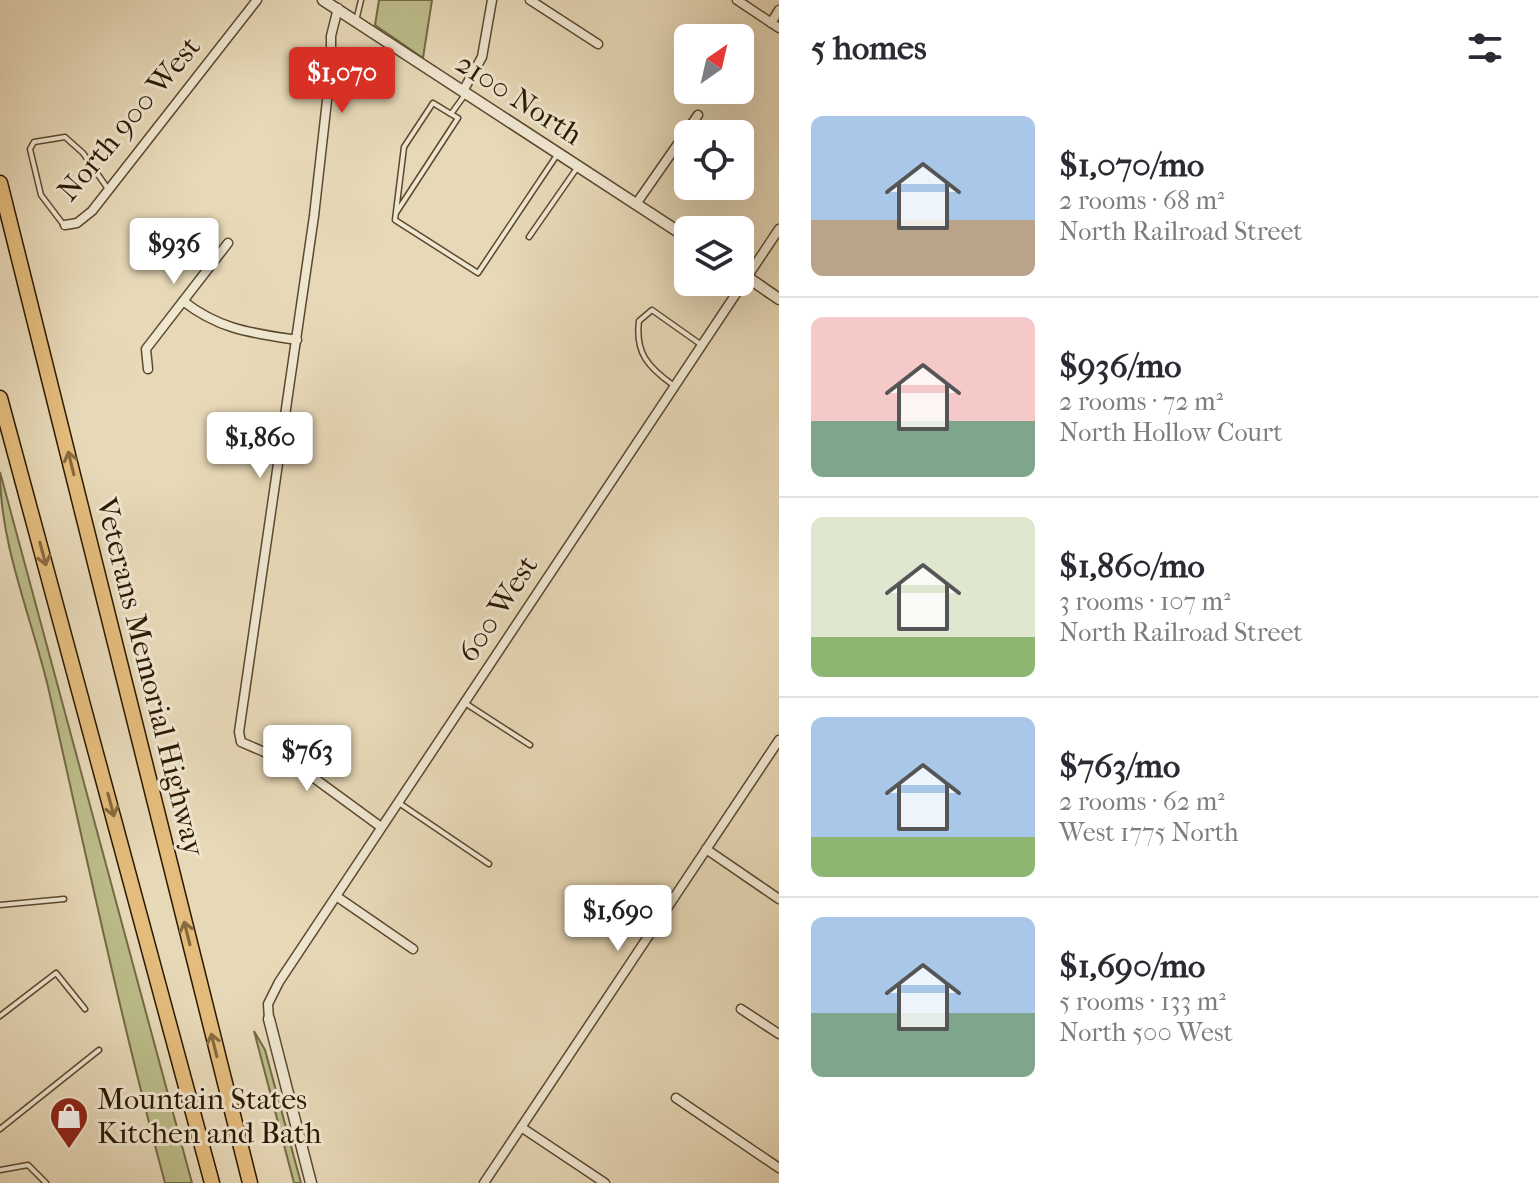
<!DOCTYPE html>
<meta charset="utf-8">
<style>
body{margin:0;font-family:"IM FELL French Canon",serif;background:#f2f2f3;color:#2b2b33;height:100vh;display:flex;flex-direction:column;font-size:30px;white-space:nowrap}
*{box-sizing:border-box;margin:0}
p{font-size:26px;color:#7c7c81}
.icon{flex:none;width:44px;height:44px;fill:none;stroke:currentColor;stroke-width:2;stroke-linecap:round;stroke-linejoin:round}
.map{position:relative;flex:1;overflow:hidden}
.drawer{display:flex;flex-direction:column;background:#fff;width:760px}
.drawer>*{flex:none}
.needle{width:52px;rotate:34deg}
.buttons{position:absolute;left:674px;top:24px;display:grid;gap:16px}
.buttons a{display:grid;place-items:center;width:80px;height:80px;border-radius:12px;background:#fff;box-shadow:0 8px 32px #0002;font-size:40px}
.price{position:absolute;translate:-50% -68px;padding:0 18px;border-radius:8px;background:#fff;color:#222;font-size:26px;line-height:52px;filter:drop-shadow(0 2px 4px #0008)}
.price::after{content:'';position:absolute;left:50%;top:48px;width:24px;height:18px;margin-left:-12px;background:inherit;clip-path:polygon(0 0,100% 0,50% 100%)}
.price.current{background:#d93025;color:#fff}
ul{padding:0;list-style:none}
li{display:flex;align-items:center;gap:24px;height:200px;padding:0 32px}
li+li{border-top:2px solid #e1e1e2}
li span{display:grid;place-items:center;flex:none;width:224px;height:160px;border-radius:12px;color:#555}
li>.icon{margin-inline-start:auto}
span .icon{width:96px;height:96px;fill:#fffc;stroke-width:1}
li b{font-size:34px}
h2{display:flex;justify-content:space-between;align-items:center;height:96px;padding:0 32px;font-size:34px}
main{display:flex;flex:1;min-height:0}
.map>svg:first-child{display:block}
.green{fill:#bcbd8a;stroke:#746a46;stroke-width:2}
.lines{fill:none;stroke-linecap:round;stroke-linejoin:round}
.service-casing{stroke:#5b482f;stroke-width:7}
.minor-casing{stroke:#5b482f;stroke-width:11}
.tertiary-casing{stroke:#5b482f;stroke-width:13}
.motorway-casing{stroke:#2c1802;stroke-width:17}
.service{stroke:#efe6d0;stroke-width:4}
.minor{stroke:#efe6d0;stroke-width:8}
.tertiary{stroke:#efe6d0;stroke-width:10}
.motorway{stroke:#e4bc7c;stroke-width:14}
.oneway{stroke:#886a3f}
.labels{text-anchor:middle;dominant-baseline:central;stroke-width:6;stroke-linejoin:round;paint-order:stroke}
.street-label{font-size:30px;fill:#2c1802;stroke:#efe6d0}
.poi-label{font-size:30px;fill:#2c1802;stroke:#efe6d0;text-anchor:start}
</style>
<main>
<div class="map">
<svg width="779" height="1183" viewBox="0 0 779 1183">
<rect width="100%" height="100%" fill="#e7d8b7"/>
<filter id="stains"><feTurbulence type="fractalNoise" baseFrequency=".0025" numOctaves="4"/><feColorMatrix values="0 0 0 0 .2 0 0 0 0 .09 0 0 0 0 .02 0 0 0 .5 -.17"/></filter>
<radialGradient id="worn" r=".72"><stop offset=".6" stop-color="#630" stop-opacity="0"/><stop offset="1" stop-color="#630" stop-opacity=".3"/></radialGradient>
<!-- green -->
<path class="green" d="M 379,0 L 432,0 L 423,58 L 375,25 Z
M 0,472 L 192,1183 L 165,1183 C 121,1020 86,855 49,691 C 32,618 0,546 0,472 Z
M 254,1031 L 265,1050 L 301,1183 L 294,1183 Z"/>
<g class="lines">
<!-- service casing -->
<g class="service-casing">
<path id="service" d="M 356,21 L 361,0
M 464,96 L 451,114 L 433,103 L 404,147 L 395,220 L 478,273 L 557,155
M 396,213 L 458,118 L 451,114
M 63,224 L 41,195 L 30,149 L 34,142 L 65,137 L 83,153 L 108,189
M 529,237 L 577,168
M 673,385 C 648,367 635,353 639,321 L 652,310 L 703,346
M 465,703 L 530,745
M 399,803 L 489,864
M 0,905 L 64,899
M 0,1016 L 56,973 L 85,1009
M 0,1129 L 99,1050
M 0,1170 L 28,1165 L 46,1183"/>
</g>
<!-- minor casing -->
<g class="minor-casing">
<path id="minor" d="M 530,0 L 598,44
M 737,0 L 779,28
M 338,8 L 331,36 L 331,65 L 314,216 L 239,732 L 241,742 L 299,767 L 381,827
M 771,23 L 779,10
M 463,91 L 482,57 L 492,0
M 636,204 L 698,115
M 65,225 L 77,223 L 92,211 L 257,0
M 183,301 C 220,330 252,333 297,340
M 148,369 L 146,349 L 228,243
M 706,849 L 779,899
M 336,896 L 413,949
M 741,1009 L 779,1034
M 269,1019 L 268,1004 L 279,982 L 779,229
M 676,1098 L 779,1168
M 521,1127 L 605,1183
M 484,1183 L 779,740"/>
</g>
<!-- tertiary casing -->
<g class="tertiary-casing">
<path id="tertiary" d="M 323,0 L 688,238
M 740,272 L 779,299
M 269,1019 L 311,1183"/>
</g>
<!-- motorway casing -->
<g class="motorway-casing">
<path id="motorway" d="M 0,183 L 250,1183
M 0,398 L 212,1183"/>
</g>
<!-- service -->
<use href="#service" class="service"/>
<!-- minor -->
<use href="#minor" class="minor"/>
<!-- tertiary -->
<use href="#tertiary" class="tertiary"/>
<!-- motorway -->
<use href="#motorway" class="motorway"/>
</g>
<!-- one-way arrows -->
<defs><path id="oneway-shaft" d="M-6 0H5M1.5-3L5.5 0L1.5 3" fill="none" stroke-width="1.6" stroke-linecap="round" stroke-linejoin="round" transform="scale(2)"/></defs>
<g class="oneway">
<use href="#oneway-shaft" transform="translate(71 463) rotate(-104)"/>
<use href="#oneway-shaft" transform="translate(43 554) rotate(75)"/>
<use href="#oneway-shaft" transform="translate(111 805) rotate(75)"/>
<use href="#oneway-shaft" transform="translate(187 933) rotate(-104)"/>
<use href="#oneway-shaft" transform="translate(214 1045) rotate(-104)"/>
</g>
<!-- icons -->
<defs>
<g id="shop-pin" transform="scale(2)"><path d="M0 17L-7.5 6A9.5 9.5 0 1 1 7.5 6Z" fill="#8f2418" stroke="#efe6d0"/><path d="M-5-2.5h2.3a2.7 3.5 0 0 1 5.4 0H5L5.5 6h-11ZM-1.5-2.5h3a1.5 2.3 0 0 0-3 0Z" fill="#fff"/></g>
</defs>
<g fill-rule="evenodd">
<use href="#shop-pin" x="69" y="1116"/>
</g>
<g class="labels">
<!-- street labels -->
<g class="street-label">
<text transform="translate(519 99) rotate(33)">2100 North</text>
<text transform="translate(129 119) rotate(-50)">North 900 West</text>
<text transform="translate(498 609) rotate(-57)">600 West</text>
<text transform="translate(150 677) rotate(76)">Veterans Memorial Highway</text>
</g>
<!-- poi labels -->
<g class="poi-label">
<text x="97" y="1099">Mountain States<tspan x="97" dy="34">Kitchen and Bath</tspan></text>
</g>
</g>
<rect width="100%" height="100%" filter="url(#stains)"/>
<rect width="100%" height="100%" fill="url(#worn)"/>
</svg>
<div class="buttons">
<a><svg class="needle" viewBox="-14 -14 28 28"><path d="M0-13l5 13h-10z" fill="#e53935"/><path d="M0 13l5-13h-10z" fill="#7c7c81"/></svg></a>
<a><svg class="icon" aria-label="locate" viewBox="0 0 24 24"><circle cx="12" cy="12" r="6"/><path d="M12 2v4M12 18v4M2 12h4M18 12h4"/></svg></a>
<a><svg class="icon" aria-label="layers" viewBox="0 0 24 24"><path d="M12 4l9 5-9 5-9-5zM3 14l9 5 9-5"/></svg></a>
</div>
<b class="price current" style="left:342px;top:115px">$1,070</b>
<b class="price" style="left:174px;top:286px">$936</b>
<b class="price" style="left:260px;top:480px">$1,860</b>
<b class="price" style="left:307px;top:793px">$763</b>
<b class="price" style="left:618px;top:953px">$1,690</b>
</div>
<section class="drawer">
<h2>5 homes<svg class="icon" aria-label="filters" viewBox="0 0 24 24"><path d="M4 7h16M4 17h16"/><circle cx="9" cy="7" r="2"/><circle cx="15" cy="17" r="2"/></svg></h2>
<ul>
<li><span style="background:linear-gradient(#a9c7e8 65%,#b9a48a 0)"><svg class="icon" aria-label="home" viewBox="0 0 24 24"><path d="M3 11l9-7 9 7M6 9v11h12V9"/></svg></span><div><b>$1,070/mo</b><p>2 rooms · 68 m²</p><p>North Railroad Street</p></div></li>
<li><span style="background:linear-gradient(#f6c9c9 65%,#7fa58c 0)"><svg class="icon" aria-label="home" viewBox="0 0 24 24"><path d="M3 11l9-7 9 7M6 9v11h12V9"/></svg></span><div><b>$936/mo</b><p>2 rooms · 72 m²</p><p>North Hollow Court</p></div></li>
<li><span style="background:linear-gradient(#dfe7d0 75%,#8fb573 0)"><svg class="icon" aria-label="home" viewBox="0 0 24 24"><path d="M3 11l9-7 9 7M6 9v11h12V9"/></svg></span><div><b>$1,860/mo</b><p>3 rooms · 107 m²</p><p>North Railroad Street</p></div></li>
<li><span style="background:linear-gradient(#a9c7e8 75%,#8fb573 0)"><svg class="icon" aria-label="home" viewBox="0 0 24 24"><path d="M3 11l9-7 9 7M6 9v11h12V9"/></svg></span><div><b>$763/mo</b><p>2 rooms · 62 m²</p><p>West 1775 North</p></div></li>
<li><span style="background:linear-gradient(#a9c7e8 60%,#7fa58c 0)"><svg class="icon" aria-label="home" viewBox="0 0 24 24"><path d="M3 11l9-7 9 7M6 9v11h12V9"/></svg></span><div><b>$1,690/mo</b><p>5 rooms · 133 m²</p><p>North 500 West</p></div></li>
</ul>
</section>
</main>
